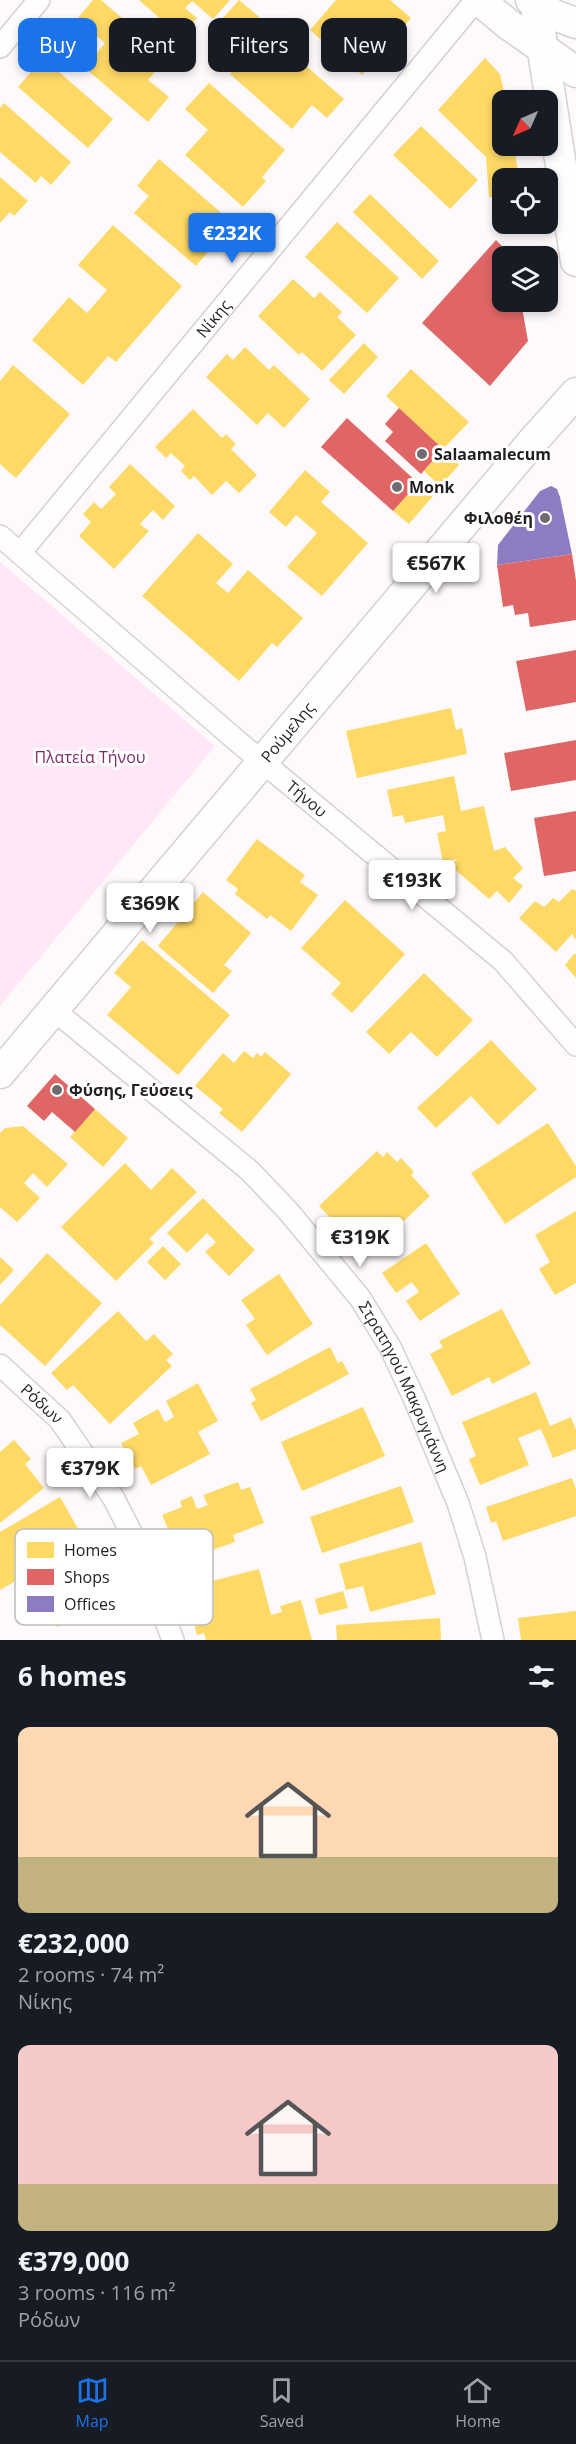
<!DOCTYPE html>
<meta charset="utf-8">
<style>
body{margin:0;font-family:"Open Sans",sans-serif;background:#242831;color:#f1f3f6;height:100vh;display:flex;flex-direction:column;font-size:22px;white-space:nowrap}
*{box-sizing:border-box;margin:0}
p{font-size:20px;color:#9ea1a6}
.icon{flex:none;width:33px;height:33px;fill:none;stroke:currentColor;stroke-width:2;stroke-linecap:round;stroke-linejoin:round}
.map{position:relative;height:1640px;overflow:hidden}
.details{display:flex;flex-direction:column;background:#171b24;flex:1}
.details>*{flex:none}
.top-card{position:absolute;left:18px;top:18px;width:540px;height:54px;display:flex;gap:12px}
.needle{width:39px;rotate:225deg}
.controls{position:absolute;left:492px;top:90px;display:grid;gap:12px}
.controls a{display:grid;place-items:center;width:66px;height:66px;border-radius:12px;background:#171b24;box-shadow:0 3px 9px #0003;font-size:30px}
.price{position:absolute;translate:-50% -51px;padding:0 14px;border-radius:6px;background:#fff;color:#222;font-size:20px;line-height:39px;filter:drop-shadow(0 2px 3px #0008)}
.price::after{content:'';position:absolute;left:50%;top:36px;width:18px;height:14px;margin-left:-9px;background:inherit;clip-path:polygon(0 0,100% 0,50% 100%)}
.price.current{background:#1a73e8;color:#fff}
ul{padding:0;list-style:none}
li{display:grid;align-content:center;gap:12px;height:318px;padding:0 18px}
li span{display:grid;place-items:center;height:186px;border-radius:12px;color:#555}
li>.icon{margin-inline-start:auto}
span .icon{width:108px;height:108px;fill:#fffc;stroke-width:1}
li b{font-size:26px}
h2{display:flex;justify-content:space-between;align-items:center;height:72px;padding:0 18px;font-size:26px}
.pill{padding:0 21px;border-radius:12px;background:#171b24;box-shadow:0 3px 9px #0003;font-size:21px;line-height:54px}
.pill.current{background:#1a73e8;color:#fff}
.tab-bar{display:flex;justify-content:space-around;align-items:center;height:84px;border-top:2px solid #363941;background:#171b24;font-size:16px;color:#9ea1a6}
.tab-bar a{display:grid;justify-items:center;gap:3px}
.tab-bar .current{color:#1a73e8}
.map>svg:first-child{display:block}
.green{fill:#fee7f6}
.homes{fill:#ffd966}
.shops{fill:#e06666}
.offices{fill:#8e7cc3}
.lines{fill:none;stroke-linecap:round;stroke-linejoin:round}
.street-casing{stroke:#d4d0d3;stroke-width:24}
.secondary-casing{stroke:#d4d0d3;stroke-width:33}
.street{stroke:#fffeff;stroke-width:21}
.secondary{stroke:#fffeff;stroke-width:30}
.poi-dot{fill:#6f6b6e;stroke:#fff;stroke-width:2}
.labels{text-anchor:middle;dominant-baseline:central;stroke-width:6;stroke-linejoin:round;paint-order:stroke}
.street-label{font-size:16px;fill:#221e21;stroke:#fff}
.poi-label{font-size:16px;font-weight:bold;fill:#221e21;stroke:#fff;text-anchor:start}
.park-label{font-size:16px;fill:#7e2b6d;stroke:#fff}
.key{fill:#fff;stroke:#bdbcbc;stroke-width:1.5}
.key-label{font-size:16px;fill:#221e21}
</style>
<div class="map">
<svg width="576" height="1640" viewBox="0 0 576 1640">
<rect width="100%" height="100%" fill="#fefafc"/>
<!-- green -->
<path class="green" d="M 0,562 L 215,746 L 0,1006 Z"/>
<!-- homes -->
<path class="homes" d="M 93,0 L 101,0 L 168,57 L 148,80 L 169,97 L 148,122 L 85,68 L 105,43 L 77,19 Z
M 139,0 L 230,0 L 213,19 L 192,1 L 185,8 L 197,18 L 181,37 Z
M 239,0 L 271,27 L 249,53 L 262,64 L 280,43 L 344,99 L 327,118 L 312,105 L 292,129 L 230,74 L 233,71 L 216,56 L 223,48 L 208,35 Z
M 336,0 L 390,0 L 411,18 L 362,75 L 310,30 Z
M 43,58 L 113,119 L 88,148 L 18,87 Z
M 485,58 L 500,74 L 506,100 L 502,100 L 502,146 L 514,146 L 519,178 L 502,178 L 502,211 L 500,212 L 498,197 L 489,197 L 486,157 L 438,110 Z
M 209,83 L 285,150 L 262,177 L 266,181 L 243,207 L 185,155 L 208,130 L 185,109 Z
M 4,103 L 71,162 L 51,185 L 41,176 L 36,183 L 0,152 L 0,108 Z
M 421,126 L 478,180 L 450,209 L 393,155 Z
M 159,159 L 233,223 L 196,266 L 134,213 L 149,196 L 137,186 Z
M 0,177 L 28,201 L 14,216 L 10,212 L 0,223 Z
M 370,194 L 439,261 L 422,279 L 353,212 Z
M 337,222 L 399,278 L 367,313 L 305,257 Z
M 113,225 L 182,286 L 116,362 L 108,356 L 83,385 L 32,340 L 69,297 L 87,313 L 107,290 L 78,265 Z
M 293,279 L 314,298 L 320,292 L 342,312 L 337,317 L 356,335 L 322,371 L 302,352 L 299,355 L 258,316 Z
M 364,343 L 378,357 L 344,394 L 329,380 Z
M 245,347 L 269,370 L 274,365 L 310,399 L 284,428 L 268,413 L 257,425 L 206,377 L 227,354 L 233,360 Z
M 13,365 L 70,414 L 16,478 L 0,464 L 0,381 Z
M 411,369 L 469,422 L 443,449 L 386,396 Z
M 193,409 L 222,438 L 226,434 L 236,444 L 231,449 L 257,475 L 239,493 L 226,481 L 212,495 L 194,476 L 190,480 L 181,471 L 185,466 L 171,453 L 166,458 L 155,447 Z
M 443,449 L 459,465 L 440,486 L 424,471 Z
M 130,464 L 175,506 L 163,520 L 153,510 L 140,524 L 149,531 L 114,569 L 79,536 L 91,522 L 83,514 L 94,502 L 101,509 L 116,494 L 109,487 Z
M 305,470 L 330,492 L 321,502 L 368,543 L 322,596 L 287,567 L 317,533 L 296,515 L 286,527 L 269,512 Z
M 418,483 L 433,496 L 409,524 L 393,511 Z
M 198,533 L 233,564 L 216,583 L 228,593 L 248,570 L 303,618 L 277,647 L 272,643 L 239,681 L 142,596 Z
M 451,708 L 456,730 L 462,728 L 467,754 L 357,778 L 346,731 Z
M 454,776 L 461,811 L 484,806 L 494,851 L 505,847 L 523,868 L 513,878 L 523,886 L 509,903 L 497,891 L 489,899 L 451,866 L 457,859 L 443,862 L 437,833 L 446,831 L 443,815 L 405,823 L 403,815 L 393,817 L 387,790 Z
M 257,839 L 305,875 L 300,882 L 318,895 L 291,931 L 270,915 L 267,919 L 235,894 L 238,889 L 226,880 Z
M 572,889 L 576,891 L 576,940 L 572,934 L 556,952 L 519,918 L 535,901 L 544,907 L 553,898 L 559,902 Z
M 203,892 L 251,933 L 224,965 L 232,971 L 213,993 L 158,946 Z
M 345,900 L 405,954 L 352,1013 L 331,994 L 341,983 L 301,948 Z
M 142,940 L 230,1015 L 178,1075 L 107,1015 L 131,987 L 114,973 Z
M 574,954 L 576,954 L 576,978 L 565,965 Z
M 424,973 L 473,1020 L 437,1057 L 411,1032 L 389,1054 L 366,1032 Z
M 491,1040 L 537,1089 L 498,1125 L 471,1096 L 436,1128 L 417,1108 Z
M 244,1051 L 253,1058 L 257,1053 L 261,1057 L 265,1052 L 291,1074 L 242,1132 L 219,1113 L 223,1109 L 195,1086 L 223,1053 L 234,1063 Z
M 95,1109 L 128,1138 L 103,1167 L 70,1137 Z
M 548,1123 L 576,1166 L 576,1177 L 505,1224 L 471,1173 Z
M 23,1126 L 68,1164 L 47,1187 L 33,1173 L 24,1183 L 40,1198 L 17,1222 L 0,1207 L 0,1133 L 5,1128 Z
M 377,1151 L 383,1157 L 387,1152 L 397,1162 L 401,1158 L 414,1172 L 411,1175 L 430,1196 L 367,1256 L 319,1206 Z
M 125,1163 L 151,1190 L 172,1168 L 197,1192 L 149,1239 L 154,1243 L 116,1281 L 61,1227 Z
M 203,1198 L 255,1250 L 229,1276 L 205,1252 L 216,1242 L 207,1233 L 187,1253 L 167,1233 Z
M 576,1211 L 576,1283 L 555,1295 L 539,1269 L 550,1262 L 535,1235 Z
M 426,1243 L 460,1294 L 420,1321 L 406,1301 L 419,1292 L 412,1282 L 396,1293 L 382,1273 Z
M 163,1246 L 181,1264 L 165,1280 L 147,1262 Z
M 47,1253 L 102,1303 L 45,1366 L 0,1325 L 0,1305 Z
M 0,1257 L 14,1270 L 0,1285 Z
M 279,1274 L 313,1324 L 267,1355 L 246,1325 L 255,1319 L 241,1300 Z
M 502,1309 L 531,1364 L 492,1384 L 489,1377 L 452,1396 L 430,1354 L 443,1347 L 439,1341 Z
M 118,1311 L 146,1341 L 154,1334 L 173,1354 L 166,1360 L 172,1366 L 110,1424 L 73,1385 L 67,1390 L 51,1373 Z
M 330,1347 L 338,1363 L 342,1361 L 349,1374 L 261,1421 L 251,1403 L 256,1400 L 250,1389 Z
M 198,1383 L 218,1421 L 198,1432 L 210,1454 L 151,1485 L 141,1466 L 135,1469 L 121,1443 L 139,1434 L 133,1423 L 158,1409 L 165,1422 L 174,1417 L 166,1401 Z
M 536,1392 L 550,1426 L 571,1417 L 576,1430 L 576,1449 L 553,1458 L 541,1429 L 518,1438 L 529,1465 L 480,1485 L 469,1459 L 476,1456 L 462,1422 Z
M 363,1407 L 385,1456 L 302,1491 L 281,1442 Z
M 14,1440 L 31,1459 L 25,1464 L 44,1488 L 0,1523 L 0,1452 Z
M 572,1478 L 576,1489 L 576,1516 L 503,1541 L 496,1521 L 491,1523 L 486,1507 Z
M 238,1482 L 241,1490 L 250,1487 L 264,1523 L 233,1535 L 235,1542 L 204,1553 L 203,1549 L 174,1560 L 162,1531 L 168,1529 L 162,1515 L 182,1507 L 180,1501 L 192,1496 L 197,1509 L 208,1505 L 203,1495 Z
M 401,1486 L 414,1522 L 322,1553 L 310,1517 Z
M 60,1497 L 85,1541 L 0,1590 L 0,1532 Z
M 421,1542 L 436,1594 L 370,1612 L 363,1586 L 346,1590 L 339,1564 Z
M 93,1563 L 111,1605 L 57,1627 L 39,1585 Z
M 259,1569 L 271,1615 L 282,1612 L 280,1606 L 301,1600 L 312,1640 L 206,1640 L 204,1633 L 197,1635 L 185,1588 Z
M 343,1591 L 348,1608 L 319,1615 L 315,1599 Z
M 576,1611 L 576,1640 L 521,1640 L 518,1618 Z
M 440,1618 L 441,1640 L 337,1640 L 336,1625 Z"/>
<!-- shops -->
<path class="shops" d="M 496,240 L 512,256 L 502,256 L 502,302 L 521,302 L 528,341 L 490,386 L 422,323 Z
M 399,408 L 443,449 L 421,474 L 385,441 L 393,432 L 385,424 Z
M 347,418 L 418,483 L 393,511 L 321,447 Z
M 572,554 L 576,581 L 576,620 L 530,627 L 528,613 L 515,615 L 513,605 L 503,607 L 497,565 Z
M 576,650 L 576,702 L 526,711 L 516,661 Z
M 576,740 L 576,780 L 511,791 L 504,753 Z
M 576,811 L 576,871 L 544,876 L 534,818 Z
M 55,1074 L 95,1109 L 75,1132 L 52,1112 L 44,1121 L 27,1106 Z"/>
<!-- offices -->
<path class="offices" d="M 551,486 L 557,489 L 560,497 L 572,554 L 497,565 L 498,545 L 540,491 Z"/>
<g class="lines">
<!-- street casing -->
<g class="street-casing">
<g id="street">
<path d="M 0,47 L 39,0"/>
<path id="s1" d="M 0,536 L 236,740 L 503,961 L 576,1045"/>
<path id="s2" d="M 20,553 L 476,0"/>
<path id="s3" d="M 55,1011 L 250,1171 L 288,1211 L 360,1298 L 390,1347 L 414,1398 L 458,1503 L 475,1557 L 493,1640"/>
<path id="s4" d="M 0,1365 L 60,1420 L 114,1499 L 137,1544 L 173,1640"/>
</g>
</g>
<!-- secondary casing -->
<g class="secondary-casing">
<g id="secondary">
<path d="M 479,0 L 508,24 L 576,72"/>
<path d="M 531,0 L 554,15 L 576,23"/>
<path d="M 535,0 L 576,261"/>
<path id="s5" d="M 0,1073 L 533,441 L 576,393"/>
</g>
</g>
<!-- street -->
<use href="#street" class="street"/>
<!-- secondary -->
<use href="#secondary" class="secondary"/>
</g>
<!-- markers -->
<g class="poi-dot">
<circle cx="422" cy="454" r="6"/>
<circle cx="397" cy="487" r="6"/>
<circle cx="545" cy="518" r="6"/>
<circle cx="57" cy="1090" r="6"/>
</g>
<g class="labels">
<!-- street labels -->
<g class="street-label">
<text stroke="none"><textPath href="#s2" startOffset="304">Νίκης</textPath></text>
<text stroke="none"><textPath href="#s5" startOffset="446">Ρούμελης</textPath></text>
<text stroke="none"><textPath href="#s1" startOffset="404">Τήνου</textPath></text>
<text stroke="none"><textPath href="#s3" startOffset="520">Στρατηγού Μακρυγιάννη</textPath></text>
<text stroke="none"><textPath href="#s4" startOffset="57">Ρόδων</textPath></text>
</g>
<!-- poi labels -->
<g class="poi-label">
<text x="434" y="454">Salaamalecum</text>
<text x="409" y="487">Monk</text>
<text x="533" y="518" text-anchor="end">Φιλοθέη</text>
<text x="69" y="1090">Φύσης, Γεύσεις</text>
</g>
<!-- park labels -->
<g class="park-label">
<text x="90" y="757">Πλατεία Τήνου</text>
</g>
</g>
<!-- legend -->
<rect x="15" y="1529" width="198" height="96" rx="9" class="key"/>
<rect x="27" y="1542" width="27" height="16" fill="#ffd966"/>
<rect x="27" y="1569" width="27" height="16" fill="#e06666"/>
<rect x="27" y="1596" width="27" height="16" fill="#8e7cc3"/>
<g class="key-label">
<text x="64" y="1556">Homes</text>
<text x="64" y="1583">Shops</text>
<text x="64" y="1610">Offices</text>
</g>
</svg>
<div class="controls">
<a><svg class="needle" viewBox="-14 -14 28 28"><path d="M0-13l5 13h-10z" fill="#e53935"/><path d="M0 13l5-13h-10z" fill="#9ea1a6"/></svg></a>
<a><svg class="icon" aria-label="locate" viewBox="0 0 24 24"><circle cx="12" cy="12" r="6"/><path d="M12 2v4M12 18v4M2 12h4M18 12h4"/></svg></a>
<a><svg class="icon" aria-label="layers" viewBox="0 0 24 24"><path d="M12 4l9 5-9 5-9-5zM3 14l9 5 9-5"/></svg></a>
</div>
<b class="price current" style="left:232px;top:264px">€232K</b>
<b class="price" style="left:436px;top:594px">€567K</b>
<b class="price" style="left:412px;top:911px">€193K</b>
<b class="price" style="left:150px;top:934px">€369K</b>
<b class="price" style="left:360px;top:1268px">€319K</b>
<b class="price" style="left:90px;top:1499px">€379K</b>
<div class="top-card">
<a class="pill current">Buy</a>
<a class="pill">Rent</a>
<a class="pill">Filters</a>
<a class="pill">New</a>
</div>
</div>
<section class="details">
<h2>6 homes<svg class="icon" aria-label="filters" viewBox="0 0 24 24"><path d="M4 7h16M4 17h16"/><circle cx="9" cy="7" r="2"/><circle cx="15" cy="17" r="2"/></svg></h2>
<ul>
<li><span style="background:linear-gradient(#ffd9b3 70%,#c2b280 0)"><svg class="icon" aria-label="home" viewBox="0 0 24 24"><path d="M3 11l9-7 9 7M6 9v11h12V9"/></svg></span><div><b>€232,000</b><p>2 rooms · 74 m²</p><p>Νίκης</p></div></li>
<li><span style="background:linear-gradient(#f6c9c9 75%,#c2b280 0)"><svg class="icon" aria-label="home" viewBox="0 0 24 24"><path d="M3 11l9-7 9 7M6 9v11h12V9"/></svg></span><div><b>€379,000</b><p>3 rooms · 116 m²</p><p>Ρόδων</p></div></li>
</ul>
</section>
<nav class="tab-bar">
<a class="current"><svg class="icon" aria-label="map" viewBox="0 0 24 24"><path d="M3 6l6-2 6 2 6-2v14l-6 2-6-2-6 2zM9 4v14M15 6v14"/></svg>Map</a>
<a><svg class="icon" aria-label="saved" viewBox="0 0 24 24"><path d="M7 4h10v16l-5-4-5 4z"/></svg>Saved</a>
<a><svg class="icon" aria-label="home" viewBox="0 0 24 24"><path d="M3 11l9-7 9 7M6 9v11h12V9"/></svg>Home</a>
</nav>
